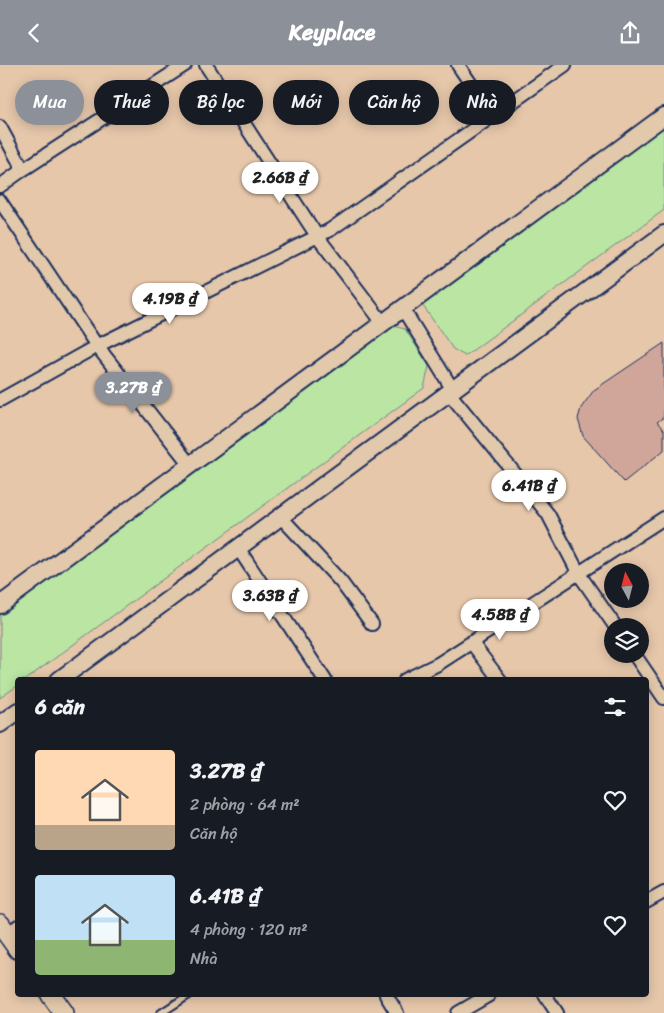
<!DOCTYPE html>
<html lang="vi">
<meta charset="utf-8">
<style>
body{margin:0;font-family:Sriracha,sans-serif;background:#20242c;color:#f1f3f6;height:100vh;display:flex;flex-direction:column;font-size:19px;white-space:nowrap}
*{box-sizing:border-box;margin:0}
p{font-size:16px;color:#9ea1a6}
.icon{flex:none;width:28px;height:28px;fill:none;stroke:currentColor;stroke-width:2;stroke-linecap:round;stroke-linejoin:round}
.map{position:relative;flex:1;overflow:hidden}
.details{position:absolute;left:15px;top:612px;width:634px;height:320px;display:flex;flex-direction:column;background:#171b24;border-radius:5px;box-shadow:0 2px 12px #0003}
.details>*{flex:none}
.guide{position:absolute;left:15px;top:15px;width:635px;height:45px;display:flex;gap:10px}
.needle{width:32px;rotate:353deg}
.controls{position:absolute;left:604px;top:498px;display:grid;gap:10px}
.controls a{display:grid;place-items:center;width:45px;height:45px;border-radius:50%;background:#171b24;box-shadow:0 2px 12px #0003;font-size:25px}
.price{position:absolute;translate:-50% -42px;padding:0 11px;border-radius:18px;background:#fff;color:#222;font-size:16px;line-height:32px;filter:drop-shadow(0 1px 2px #0008)}
.price::after{content:'';position:absolute;left:50%;top:30px;width:15px;height:11px;margin-left:-8px;background:inherit;clip-path:polygon(0 0,100% 0,50% 100%)}
.price.selected{background:#8c9099;color:#fff}
ul{padding:0;list-style:none}
li{display:flex;align-items:center;gap:15px;height:125px;padding:0 20px}
li span{display:grid;place-items:center;flex:none;width:140px;height:100px;border-radius:5px;color:#555}
li>.icon{margin-inline-start:auto}
span .icon{width:60px;height:60px;fill:#fffc;stroke-width:1}
li b{font-size:21px}
h2{display:flex;justify-content:space-between;align-items:center;height:60px;padding:0 20px;font-size:21px}
.pill{padding:0 18px;border-radius:22px;background:#171b24;box-shadow:0 2px 12px #0003;font-size:18px;line-height:45px}
.pill.selected{background:#8c9099;color:#fff}
header{display:flex;justify-content:space-between;align-items:center;height:65px;padding:0 20px;background:#8c9099;color:#fff;font-size:22px;font-weight:700}
.map>svg:first-child{display:block}
.green{fill:#bae5a2;stroke:#6a8a80}
.building{fill:#d0a69a;stroke:#1b2f5e}
.lines{fill:none;stroke-linecap:round;stroke-linejoin:round}
.service-casing{stroke:#1b2f5e;stroke-width:10}
.minor-casing{stroke:#1b2f5e;stroke-width:16}
.tertiary-casing{stroke:#1b2f5e;stroke-width:20}
.secondary-casing{stroke:#1b2f5e;stroke-width:22}
.service{stroke:#e3c9ab;stroke-width:6}
.minor{stroke:#e3c9ab;stroke-width:12}
.tertiary{stroke:#e3c9ab;stroke-width:16}
.secondary{stroke:#e3c9ab;stroke-width:19}
</style>
<header><svg class="icon" aria-label="back" viewBox="0 0 24 24"><path d="M15 5l-7 7 7 7"/></svg>Keyplace<svg class="icon" aria-label="share" viewBox="0 0 24 24"><path d="M12 15V3M7 8l5-5 5 5M5 13v7h14v-7"/></svg></header>
<div class="map">
<svg width="664" height="948" viewBox="0 0 664 948">
<rect width="100%" height="100%" fill="#e6c7aa"/>
<filter id="ink" filterUnits="userSpaceOnUse"><feTurbulence type="fractalNoise" baseFrequency=".02" numOctaves="2"/><feDisplacementMap in="SourceGraphic" scale="10" xChannelSelector="R" yChannelSelector="G"/><feConvolveMatrix kernelMatrix="1 2 1 2 8 2 1 2 1" color-interpolation-filters="sRGB"/></filter>
<g filter="url(#ink)">
<!-- green -->
<path class="green" d="M 664,59 L 664,145 L 465,291 L 453,284 L 421,238 Z
M 389,260 L 405,264 L 429,301 L 424,323 L 25,615 L 18,615 L 17,621 L 0,633 L 0,546 Z"/>
<!-- building -->
<path class="building" d="M 664,278 L 664,352 L 657,357 L 664,365 L 664,385 L 624,417 L 583,371 L 578,354 L 581,343 L 594,325 Z"/>
<g class="lines">
<!-- service casing -->
<g class="service-casing">
<path id="service" d="M 161,948 L 189,930"/>
</g>
<!-- minor casing -->
<g class="minor-casing">
<path id="minor" d="M 206,0 L 317,171 L 383,258
M 458,0 L 492,50
M 0,62 L 19,97 L 21,106 L 0,121
M 21,106 L 185,0
M 0,136 L 97,281 L 191,401
M 403,244 L 453,325
M 449,328 L 548,449 L 579,509 L 615,561
M 0,335 L 97,281 L 330,165 L 565,0
M 281,452 L 341,517 L 372,559
M 238,483 L 325,615
M 471,577 L 500,615
M 634,589 L 664,633
M 405,615 L 438,599 L 664,453
M 646,837 L 664,827
M 7,869 L 18,861
M 386,930 L 397,948
M 545,930 L 557,948
M 458,948 L 489,930"/>
</g>
<!-- tertiary casing -->
<g class="tertiary-casing">
<path id="tertiary" d="M 0,540 L 664,51
M 59,615 L 664,169
M 0,659 L 18,646"/>
</g>
<!-- secondary casing -->
<g class="secondary-casing">
<path id="secondary" d="M 0,859 L 18,884
M 51,930 L 64,948"/>
</g>
<!-- service -->
<use href="#service" class="service"/>
<!-- minor -->
<use href="#minor" class="minor"/>
<!-- tertiary -->
<use href="#tertiary" class="tertiary"/>
<!-- secondary -->
<use href="#secondary" class="secondary"/>
</g>
</g>
</svg>
<div class="controls">
<a><svg class="needle" viewBox="-14 -14 28 28"><path d="M0-13l5 13h-10z" fill="#e53935"/><path d="M0 13l5-13h-10z" fill="#9ea1a6"/></svg></a>
<a><svg class="icon" aria-label="layers" viewBox="0 0 24 24"><path d="M12 4l9 5-9 5-9-5zM3 14l9 5 9-5"/></svg></a>
</div>
<b class="price" style="left:280px;top:139px">2.66B ₫</b>
<b class="price" style="left:170px;top:260px">4.19B ₫</b>
<b class="price selected" style="left:133px;top:349px">3.27B ₫</b>
<b class="price" style="left:529px;top:447px">6.41B ₫</b>
<b class="price" style="left:270px;top:557px">3.63B ₫</b>
<b class="price" style="left:500px;top:576px">4.58B ₫</b>
<div class="guide">
<a class="pill selected">Mua</a>
<a class="pill">Thuê</a>
<a class="pill">Bộ lọc</a>
<a class="pill">Mới</a>
<a class="pill">Căn hộ</a>
<a class="pill">Nhà</a>
</div>
<section class="details">
<h2>6 căn<svg class="icon" aria-label="filters" viewBox="0 0 24 24"><path d="M4 7h16M4 17h16"/><circle cx="9" cy="7" r="2"/><circle cx="15" cy="17" r="2"/></svg></h2>
<ul>
<li><span style="background:linear-gradient(#ffd9b3 75%,#b9a48a 0)"><svg class="icon" aria-label="home" viewBox="0 0 24 24"><path d="M3 11l9-7 9 7M6 9v11h12V9"/></svg></span><div><b>3.27B ₫</b><p>2 phòng · 64 m²</p><p>Căn hộ</p></div><svg class="icon" aria-label="heart" viewBox="0 0 24 24"><path d="M12 20l-8-8c-3-5 5-10 8-4 3-6 11-1 8 4z"/></svg></li>
<li><span style="background:linear-gradient(#bfe0f5 65%,#8fb573 0)"><svg class="icon" aria-label="home" viewBox="0 0 24 24"><path d="M3 11l9-7 9 7M6 9v11h12V9"/></svg></span><div><b>6.41B ₫</b><p>4 phòng · 120 m²</p><p>Nhà</p></div><svg class="icon" aria-label="heart" viewBox="0 0 24 24"><path d="M12 20l-8-8c-3-5 5-10 8-4 3-6 11-1 8 4z"/></svg></li>
</ul>
</section>
</div>
